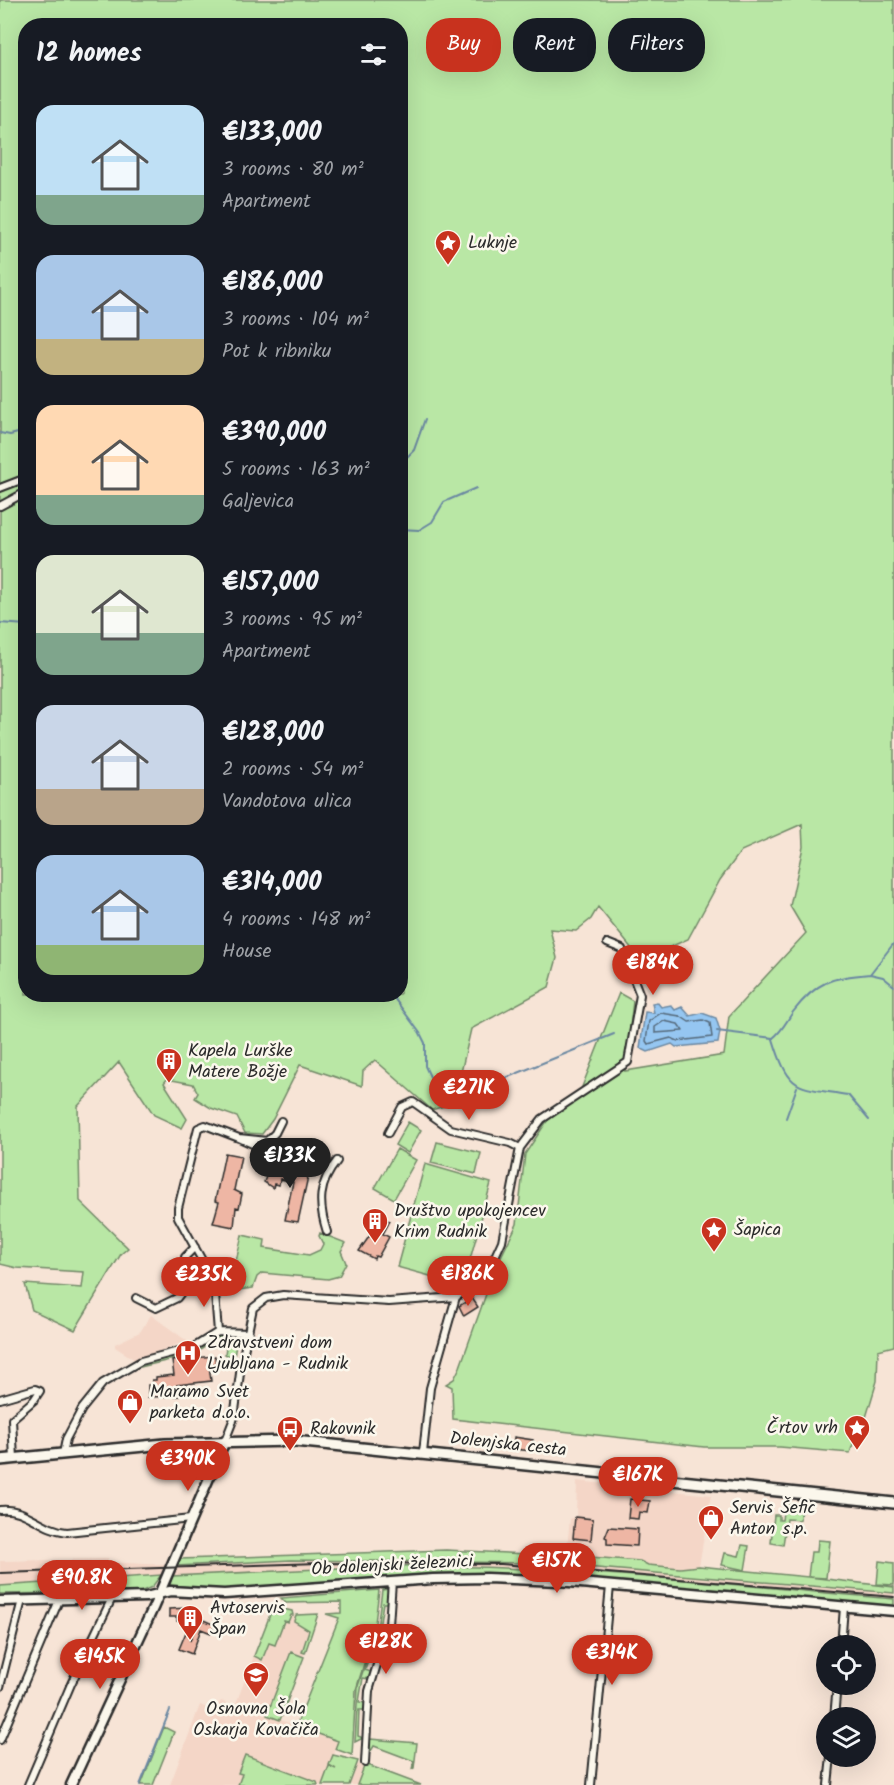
<!DOCTYPE html>
<meta charset="utf-8">
<style>
body{margin:0;font-family:Kalam,sans-serif;background:#20242c;color:#f1f3f6;height:100vh;display:flex;flex-direction:column;font-size:22px;white-space:nowrap}
*{box-sizing:border-box;margin:0}
p{font-size:20px;color:#9ea1a6}
.icon{flex:none;width:33px;height:33px;fill:none;stroke:currentColor;stroke-width:2;stroke-linecap:round;stroke-linejoin:round}
.map{position:relative;flex:1;overflow:hidden}
.sheet{position:absolute;left:18px;top:18px;width:390px;height:984px;display:flex;flex-direction:column;background:#171b24;border-radius:24px;box-shadow:0 6px 24px #0002}
.sheet>*{flex:none}
.banner{position:absolute;left:426px;top:18px;width:378px;height:54px;display:flex;gap:12px}
.tools{position:absolute;left:816px;top:1635px;display:grid;gap:12px}
.tools a{display:grid;place-items:center;width:60px;height:60px;border-radius:50%;background:#171b24;box-shadow:0 6px 24px #0002;font-size:30px}
.price{position:absolute;translate:-50% -51px;padding:0 14px;border-radius:21px;background:#c8321e;color:#fff;font-size:20px;line-height:39px;filter:drop-shadow(0 2px 3px #0008)}
.price::after{content:'';position:absolute;left:50%;top:36px;width:18px;height:14px;margin-left:-9px;background:inherit;clip-path:polygon(0 0,100% 0,50% 100%)}
.price.on{background:#222;color:#fff}
ul{padding:0;list-style:none}
li{display:flex;align-items:center;gap:18px;height:150px;padding:0 18px}
li span{display:grid;place-items:center;flex:none;width:168px;height:120px;border-radius:18px;color:#555}
li>.icon{margin-inline-start:auto}
span .icon{width:72px;height:72px;fill:#fffc;stroke-width:1}
li b{font-size:26px}
h2{display:flex;justify-content:space-between;align-items:center;height:72px;padding:0 18px;font-size:26px}
.tag{padding:0 21px;border-radius:24px;background:#171b24;box-shadow:0 6px 24px #0002;font-size:21px;line-height:54px}
.tag.on{background:#c8321e;color:#fff}
.map>svg:first-child{display:block}
.built{fill:#f4d6c7}
.green{fill:#b9e7a5;stroke:#728968;stroke-width:1.5;fill-rule:evenodd}
.water{fill:#95c6f1;stroke:#6b88a2;stroke-width:1.5}
.lines{fill:none;stroke-linecap:round;stroke-linejoin:round}
.shore{stroke:#55697a;stroke-width:1.5}
.stream{stroke:#6b88a2;stroke-width:2}
.building{fill:#eeb6a4;stroke:#2b2b2b;stroke-width:1.5}
.street-casing{stroke:#2b2b2b;stroke-width:10}
.secondary-casing{stroke:#2b2b2b;stroke-width:13}
.primary-casing{stroke:#2b2b2b;stroke-width:14}
.street{stroke:#fbf7ec;stroke-width:6}
.secondary{stroke:#fbf7ec;stroke-width:8}
.primary{stroke:#fbf7ec;stroke-width:9}
.rail{stroke:#2b2b2b;stroke-width:2}
.labels{text-anchor:middle;dominant-baseline:central;stroke-width:5;stroke-linejoin:round;paint-order:stroke}
.poi-label{font-size:18px;fill:#2b2b2b;stroke:#fbf7ec;text-anchor:start}
.street-label{font-size:18px;fill:#2b2b2b;stroke:#fbf7ec}
</style>
<div class="map">
<svg width="894" height="1785" viewBox="0 0 894 1785">
<rect width="100%" height="100%" fill="#f7e4d6"/>
<filter id="ink" filterUnits="userSpaceOnUse"><feTurbulence type="fractalNoise" baseFrequency=".0167" numOctaves="2"/><feDisplacementMap in="SourceGraphic" scale="12" xChannelSelector="R" yChannelSelector="G"/><feConvolveMatrix kernelMatrix="1 2 1 2 8 2 1 2 1" color-interpolation-filters="sRGB"/></filter>
<g filter="url(#ink)">
<!-- built -->
<path class="built" d="M 151,1315 L 187,1341 L 135,1360 L 115,1347 L 115,1344 L 140,1332 Z
M 577,1481 L 711,1495 L 699,1566 L 681,1568 L 648,1565 L 640,1561 L 566,1557 L 570,1519 L 576,1516 Z
M 108,1559 L 108,1562 L 165,1565 L 161,1575 L 0,1586 L 0,1561 Z
M 291,1560 L 538,1563 L 894,1593 L 894,1599 L 530,1569 L 380,1566 L 172,1576 L 176,1566 Z
M 281,1610 L 314,1623 L 303,1657 L 291,1653 L 268,1715 L 338,1742 L 334,1755 L 408,1783 L 407,1785 L 170,1785 L 200,1705 L 214,1711 L 221,1701 L 235,1706 L 260,1640 Z"/>
<!-- green -->
<path class="green" d="M 0,0 L 894,0 L 894,1346 L 878,1350 L 877,1381 L 861,1434 L 855,1438 L 850,1453 L 780,1447 L 704,1447 L 453,1419 L 452,1387 L 446,1384 L 454,1379 L 460,1367 L 495,1269 L 517,1224 L 525,1154 L 547,1121 L 578,1097 L 619,993 L 633,1001 L 625,1071 L 724,1055 L 729,1016 L 806,933 L 790,906 L 803,847 L 802,824 L 741,851 L 720,880 L 688,939 L 641,960 L 598,907 L 591,919 L 576,931 L 550,929 L 557,958 L 549,987 L 471,1029 L 454,1103 L 432,1110 L 375,1060 L 363,1071 L 362,1086 L 300,1065 L 273,1119 L 262,1134 L 245,1133 L 237,1117 L 211,1108 L 195,1098 L 198,1093 L 193,1084 L 167,1079 L 164,1083 L 187,1119 L 182,1128 L 154,1115 L 119,1062 L 78,1106 L 80,1201 L 128,1248 L 121,1254 L 75,1330 L 32,1310 L 25,1284 L 82,1288 L 84,1272 L 17,1268 L 0,1264 ZM 26,26 L 400,26 L 400,994 L 26,994 Z
M 408,1122 L 421,1130 L 408,1153 L 395,1145 Z
M 437,1142 L 481,1153 L 476,1174 L 431,1163 Z
M 397,1149 L 416,1160 L 394,1199 L 375,1188 Z
M 425,1164 L 491,1183 L 463,1285 L 397,1267 Z
M 320,1233 L 346,1243 L 341,1251 L 346,1263 L 339,1276 L 328,1279 L 262,1273 L 257,1277 L 253,1288 L 238,1290 L 231,1283 L 242,1235 L 265,1240 L 264,1248 L 309,1255 L 320,1250 L 323,1244 L 319,1236 Z
M 220,1336 L 237,1336 L 234,1358 L 225,1354 L 226,1347 L 217,1343 L 214,1347 L 210,1343 L 195,1354 L 132,1369 L 156,1358 L 198,1348 Z
M 784,1504 L 801,1505 L 800,1520 L 787,1519 L 783,1545 L 771,1543 L 774,1515 L 779,1515 L 779,1520 L 782,1520 Z
M 818,1540 L 830,1541 L 826,1578 L 809,1577 L 894,1587 L 894,1593 L 538,1563 L 291,1560 L 176,1566 L 180,1559 L 446,1550 L 590,1557 L 640,1561 L 648,1565 L 680,1568 L 699,1566 L 808,1577 L 811,1552 L 817,1552 Z
M 742,1545 L 749,1546 L 745,1570 L 722,1565 L 725,1553 L 739,1556 Z
M 879,1561 L 894,1563 L 894,1585 L 877,1584 Z
M 380,1566 C 551,1564 723,1584 894,1599 L 894,1607 L 501,1574 L 410,1576 L 224,1590 L 170,1585 L 172,1576 Z
M 161,1575 L 152,1587 L 140,1592 L 0,1594 L 0,1586 Z
M 388,1589 L 388,1603 L 383,1603 L 379,1629 L 385,1631 L 382,1638 L 377,1636 L 365,1670 L 371,1672 L 368,1679 L 363,1678 L 359,1702 L 365,1703 L 364,1710 L 359,1710 L 358,1736 L 363,1738 L 355,1742 L 358,1686 L 377,1629 L 382,1590 Z
M 379,1590 L 374,1631 L 356,1690 L 352,1755 L 335,1749 L 338,1741 L 296,1726 L 339,1618 L 326,1614 L 341,1613 L 341,1602 L 286,1603 L 281,1598 Z
M 273,1607 L 292,1611 L 293,1615 L 291,1615 L 288,1622 L 284,1621 L 275,1645 L 269,1643 L 262,1660 L 254,1656 Z
M 318,1614 L 305,1653 L 302,1652 L 309,1630 L 294,1621 L 296,1615 Z
M 291,1652 L 304,1657 L 280,1720 L 267,1715 Z
M 164,1727 L 174,1732 L 153,1785 L 141,1785 Z
M 370,1739 L 417,1743 L 414,1768 L 412,1769 L 414,1761 L 374,1746 L 369,1754 Z
M 245,1755 L 317,1782 L 318,1785 L 238,1785 L 242,1774 L 238,1773 Z
M 333,1755 L 358,1761 L 349,1785 L 322,1785 L 329,1766 L 336,1769 L 329,1765 Z
M 365,1764 L 421,1785 L 357,1785 Z"/>
<!-- water -->
<path class="water" d="M 657,1002 L 661,1007 L 671,1005 L 675,1010 L 682,1007 L 690,1016 L 702,1013 L 716,1018 L 720,1031 L 718,1043 L 676,1047 L 672,1044 L 648,1052 L 640,1048 L 645,1012 L 654,1013 L 652,1003 Z"/>
<g class="lines">
<!-- shore -->
<path class="shore" d="M 661,1013 L 680,1016 L 689,1022 L 703,1020 L 710,1023 L 712,1037 L 678,1041 L 671,1038 L 648,1044 L 646,1041 L 649,1021 Z
M 664,1021 L 678,1024 L 683,1031 L 655,1033 L 655,1027 Z"/>
<!-- stream -->
<path class="stream" d="M 0,433 L 10,435 L 26,431
M 400,464 L 414,450 L 425,419
M 400,529 L 419,530 L 432,522 L 444,502 L 476,488
M 0,623 L 26,625
M 870,974 L 883,977 L 894,986
M 391,994 L 420,1033 L 425,1043 L 425,1066 L 443,1105
M 717,1031 L 773,1038 C 782,1031 786,1022 793,1012 C 817,981 832,977 870,974 L 894,943
M 773,1039 C 790,1094 797,1086 848,1095 L 869,1120
M 444,1103 L 614,1034
M 786,1118 L 797,1087
M 140,1785 L 170,1710"/>
</g>
<!-- building -->
<path class="building" d="M 225,1153 L 241,1156 L 234,1190 L 242,1194 L 239,1208 L 236,1207 L 234,1227 L 213,1223 L 219,1202 L 215,1201 Z
M 271,1163 L 282,1169 L 281,1173 L 294,1176 L 295,1169 L 309,1172 L 298,1222 L 285,1220 L 293,1182 L 280,1179 L 279,1185 L 274,1184 L 273,1188 L 264,1182 Z
M 375,1216 L 390,1221 L 383,1234 L 389,1237 L 378,1257 L 375,1256 L 374,1259 L 359,1251 L 376,1227 L 370,1224 Z
M 472,1298 L 478,1307 L 464,1316 L 459,1306 Z
M 186,1355 L 192,1355 L 193,1358 L 215,1356 L 216,1364 L 209,1365 L 211,1381 L 177,1385 L 179,1396 L 148,1397 L 148,1385 L 152,1385 L 152,1380 L 156,1380 L 156,1377 L 174,1375 L 172,1361 L 186,1359 Z
M 514,1437 L 533,1440 L 532,1451 L 513,1449 Z
M 630,1499 L 650,1501 L 648,1513 L 639,1512 L 638,1519 L 628,1518 Z
M 575,1517 L 593,1519 L 591,1540 L 573,1538 Z
M 609,1527 L 638,1529 L 637,1546 L 607,1544 L 607,1538 L 605,1537 Z
M 189,1608 L 189,1621 L 177,1621 L 177,1617 L 169,1617 L 169,1609 Z
M 199,1618 L 215,1625 L 211,1633 L 201,1629 L 192,1654 L 179,1649 L 189,1625 L 190,1641 Z"/>
<g class="lines">
<!-- street casing -->
<g class="street-casing">
<path id="street" d="M 0,488 L 26,478
M 0,506 L 26,492
M 281,1121 L 275,1133 L 267,1141 L 239,1138 L 268,1151 L 310,1158 L 330,1169
M 388,1133 L 402,1107 L 413,1102 L 451,1129 L 510,1143 L 520,1148
M 327,1232 C 318,1204 318,1184 337,1161
M 136,1298 L 156,1308 L 177,1298 L 187,1285 L 185,1257 L 195,1247
M 218,1332 L 214,1282 L 178,1217 L 178,1208 L 198,1128 L 205,1125 L 239,1138
M 0,1399 L 35,1389 L 40,1391 L 34,1400 L 12,1419 L 14,1459
M 225,1441 L 234,1418 L 241,1366 L 253,1308 L 266,1298 L 283,1295 L 389,1302 L 456,1297 L 474,1287 L 485,1278 L 502,1241 L 520,1148 L 542,1119 L 628,1062 L 640,995 L 622,949 L 607,943
M 423,1453 L 430,1388 L 456,1297
M 63,1454 L 66,1439 L 82,1409 L 103,1383 L 141,1361 L 194,1347 L 218,1332 L 249,1333
M 0,1510 C 27,1507 39,1529 67,1532 L 191,1519
M 841,1646 L 844,1607
M 0,1687 L 22,1600
M 834,1718 L 837,1684
M 0,1740 L 60,1598
M 365,1763 L 369,1691 L 389,1625 L 392,1581
M 28,1785 L 71,1684 L 112,1598
M 591,1785 L 610,1586
M 828,1785 L 831,1756"/>
</g>
<!-- secondary casing -->
<g class="secondary-casing">
<path id="secondary" d="M 0,1601 L 146,1597 L 170,1591 L 224,1594 L 433,1579 L 487,1578 L 558,1581 L 894,1611
M 71,1785 L 154,1606 L 225,1441"/>
</g>
<!-- primary casing -->
<g class="primary-casing">
<path id="primary" d="M 0,1460 L 165,1444 L 294,1441 L 894,1503"/>
</g>
<!-- street -->
<use href="#street" class="street"/>
<!-- secondary -->
<use href="#secondary" class="secondary"/>
<!-- primary -->
<use href="#primary" class="primary"/>
<!-- rail -->
<path class="rail" d="M 0,1573 L 319,1563 L 501,1564 L 894,1597"/>
</g>
</g>
<!-- icons -->
<defs>
<g id="sight-pin" transform="scale(1.35)"><path d="M0 17L-7.5 6A9.5 9.5 0 1 1 7.5 6Z" fill="#c8321e" stroke="#fbf7ec"/><path d="M0-6L1.8-2.2L6-1.7L2.9 1.2L3.7 5.4L0 3.3L-3.7 5.4L-2.9 1.2L-6-1.7L-1.8-2.2Z" fill="#fff"/></g>
<g id="building-pin" transform="scale(1.35)"><path d="M0 17L-7.5 6A9.5 9.5 0 1 1 7.5 6Z" fill="#c8321e" stroke="#fbf7ec"/><path d="M-4-6H4V6H1V3H-1V6H-4ZM-2.5-4.3h1.7v1.8h-1.7ZM.8-4.3h1.7v1.8H.8ZM-2.5-1h1.7V.8h-1.7ZM.8-1h1.7V.8H.8Z" fill="#fff"/></g>
<g id="hospital-pin" transform="scale(1.35)"><path d="M0 17L-7.5 6A9.5 9.5 0 1 1 7.5 6Z" fill="#c8321e" stroke="#fbf7ec"/><path d="M-5-5h3v3.5h4V-5h3V5h-3V1.5h-4V5h-3Z" fill="#fff"/></g>
<g id="shop-pin" transform="scale(1.35)"><path d="M0 17L-7.5 6A9.5 9.5 0 1 1 7.5 6Z" fill="#c8321e" stroke="#fbf7ec"/><path d="M-5-2.5h2.3a2.7 3.5 0 0 1 5.4 0H5L5.5 6h-11ZM-1.5-2.5h3a1.5 2.3 0 0 0-3 0Z" fill="#fff"/></g>
<g id="bus-pin" transform="scale(1.35)"><path d="M0 17L-7.5 6A9.5 9.5 0 1 1 7.5 6Z" fill="#c8321e" stroke="#fbf7ec"/><path d="M-5-6H5V4H4V6H2V4H-2V6H-4V4H-5ZM-3.5-4V0h7V-4ZM-3.5 1.2v1.5H-2V1.2ZM2 1.2v1.5H3.5V1.2Z" fill="#fff"/></g>
<g id="school-pin" transform="scale(1.35)"><path d="M0 17L-7.5 6A9.5 9.5 0 1 1 7.5 6Z" fill="#c8321e" stroke="#fbf7ec"/><path d="M0-5L7-2L0 1L-7-2ZM-4 1L0 2.5L4 1V4Q0 6-4 4Z" fill="#fff"/></g>
</defs>
<g fill-rule="evenodd">
<use href="#sight-pin" x="448" y="243"/>
<use href="#building-pin" x="169" y="1061"/>
<use href="#building-pin" x="375" y="1221"/>
<use href="#sight-pin" x="714" y="1230"/>
<use href="#hospital-pin" x="188" y="1353"/>
<use href="#shop-pin" x="130" y="1402"/>
<use href="#sight-pin" x="857" y="1428"/>
<use href="#bus-pin" x="290" y="1429"/>
<use href="#shop-pin" x="711" y="1518"/>
<use href="#building-pin" x="190" y="1618"/>
<use href="#school-pin" x="256" y="1675"/>
</g>
<g class="labels">
<!-- poi labels -->
<g class="poi-label">
<text x="468" y="243">Luknje</text>
<text x="188" y="1051">Kapela Lurške<tspan x="188" dy="21">Matere Božje</tspan></text>
<text x="394" y="1211">Društvo upokojencev<tspan x="394" dy="21">Krim Rudnik</tspan></text>
<text x="734" y="1230">Šapica</text>
<text x="207" y="1343">Zdravstveni dom<tspan x="207" dy="21">Ljubljana - Rudnik</tspan></text>
<text x="150" y="1392">Maramo Svet<tspan x="150" dy="21">parketa d.o.o.</tspan></text>
<text x="838" y="1428" text-anchor="end">Črtov vrh</text>
<text x="310" y="1429">Rakovnik</text>
<text x="730" y="1508">Servis Šefic<tspan x="730" dy="21">Anton s.p.</tspan></text>
<text x="210" y="1608">Avtoservis<tspan x="210" dy="21">Špan</tspan></text>
<text x="256" y="1709" text-anchor="middle">Osnovna Šola<tspan x="256" dy="21">Oskarja Kovačiča</tspan></text>
</g>
<!-- street labels -->
<g class="street-label">
<text transform="translate(508 1445) rotate(6)">Dolenjska cesta</text>
<text transform="translate(392 1566) rotate(-3)">Ob dolenjski železnici</text>
</g>
</g>
</svg>
<div class="tools">
<a><svg class="icon" aria-label="locate" viewBox="0 0 24 24"><circle cx="12" cy="12" r="6"/><path d="M12 2v4M12 18v4M2 12h4M18 12h4"/></svg></a>
<a><svg class="icon" aria-label="layers" viewBox="0 0 24 24"><path d="M12 4l9 5-9 5-9-5zM3 14l9 5 9-5"/></svg></a>
</div>
<b class="price" style="left:653px;top:996px">€184K</b>
<b class="price" style="left:469px;top:1121px">€271K</b>
<b class="price on" style="left:290px;top:1189px">€133K</b>
<b class="price" style="left:468px;top:1307px">€186K</b>
<b class="price" style="left:204px;top:1308px">€235K</b>
<b class="price" style="left:188px;top:1492px">€390K</b>
<b class="price" style="left:638px;top:1508px">€167K</b>
<b class="price" style="left:557px;top:1594px">€157K</b>
<b class="price" style="left:82px;top:1611px">€90.8K</b>
<b class="price" style="left:386px;top:1675px">€128K</b>
<b class="price" style="left:612px;top:1686px">€314K</b>
<b class="price" style="left:100px;top:1690px">€145K</b>
<div class="banner">
<a class="tag on">Buy</a>
<a class="tag">Rent</a>
<a class="tag">Filters</a>
</div>
<section class="sheet">
<h2>12 homes<svg class="icon" aria-label="filters" viewBox="0 0 24 24"><path d="M4 7h16M4 17h16"/><circle cx="9" cy="7" r="2"/><circle cx="15" cy="17" r="2"/></svg></h2>
<ul>
<li><span style="background:linear-gradient(#bfe0f5 75%,#7fa58c 0)"><svg class="icon" aria-label="home" viewBox="0 0 24 24"><path d="M3 11l9-7 9 7M6 9v11h12V9"/></svg></span><div><b>€133,000</b><p>3 rooms · 80 m²</p><p>Apartment</p></div></li>
<li><span style="background:linear-gradient(#a9c7e8 70%,#c2b280 0)"><svg class="icon" aria-label="home" viewBox="0 0 24 24"><path d="M3 11l9-7 9 7M6 9v11h12V9"/></svg></span><div><b>€186,000</b><p>3 rooms · 104 m²</p><p>Pot k ribniku</p></div></li>
<li><span style="background:linear-gradient(#ffd9b3 75%,#7fa58c 0)"><svg class="icon" aria-label="home" viewBox="0 0 24 24"><path d="M3 11l9-7 9 7M6 9v11h12V9"/></svg></span><div><b>€390,000</b><p>5 rooms · 163 m²</p><p>Galjevica</p></div></li>
<li><span style="background:linear-gradient(#dfe7d0 65%,#7fa58c 0)"><svg class="icon" aria-label="home" viewBox="0 0 24 24"><path d="M3 11l9-7 9 7M6 9v11h12V9"/></svg></span><div><b>€157,000</b><p>3 rooms · 95 m²</p><p>Apartment</p></div></li>
<li><span style="background:linear-gradient(#c9d6e8 70%,#b9a48a 0)"><svg class="icon" aria-label="home" viewBox="0 0 24 24"><path d="M3 11l9-7 9 7M6 9v11h12V9"/></svg></span><div><b>€128,000</b><p>2 rooms · 54 m²</p><p>Vandotova ulica</p></div></li>
<li><span style="background:linear-gradient(#a9c7e8 75%,#8fb573 0)"><svg class="icon" aria-label="home" viewBox="0 0 24 24"><path d="M3 11l9-7 9 7M6 9v11h12V9"/></svg></span><div><b>€314,000</b><p>4 rooms · 148 m²</p><p>House</p></div></li>
</ul>
</section>
</div>
